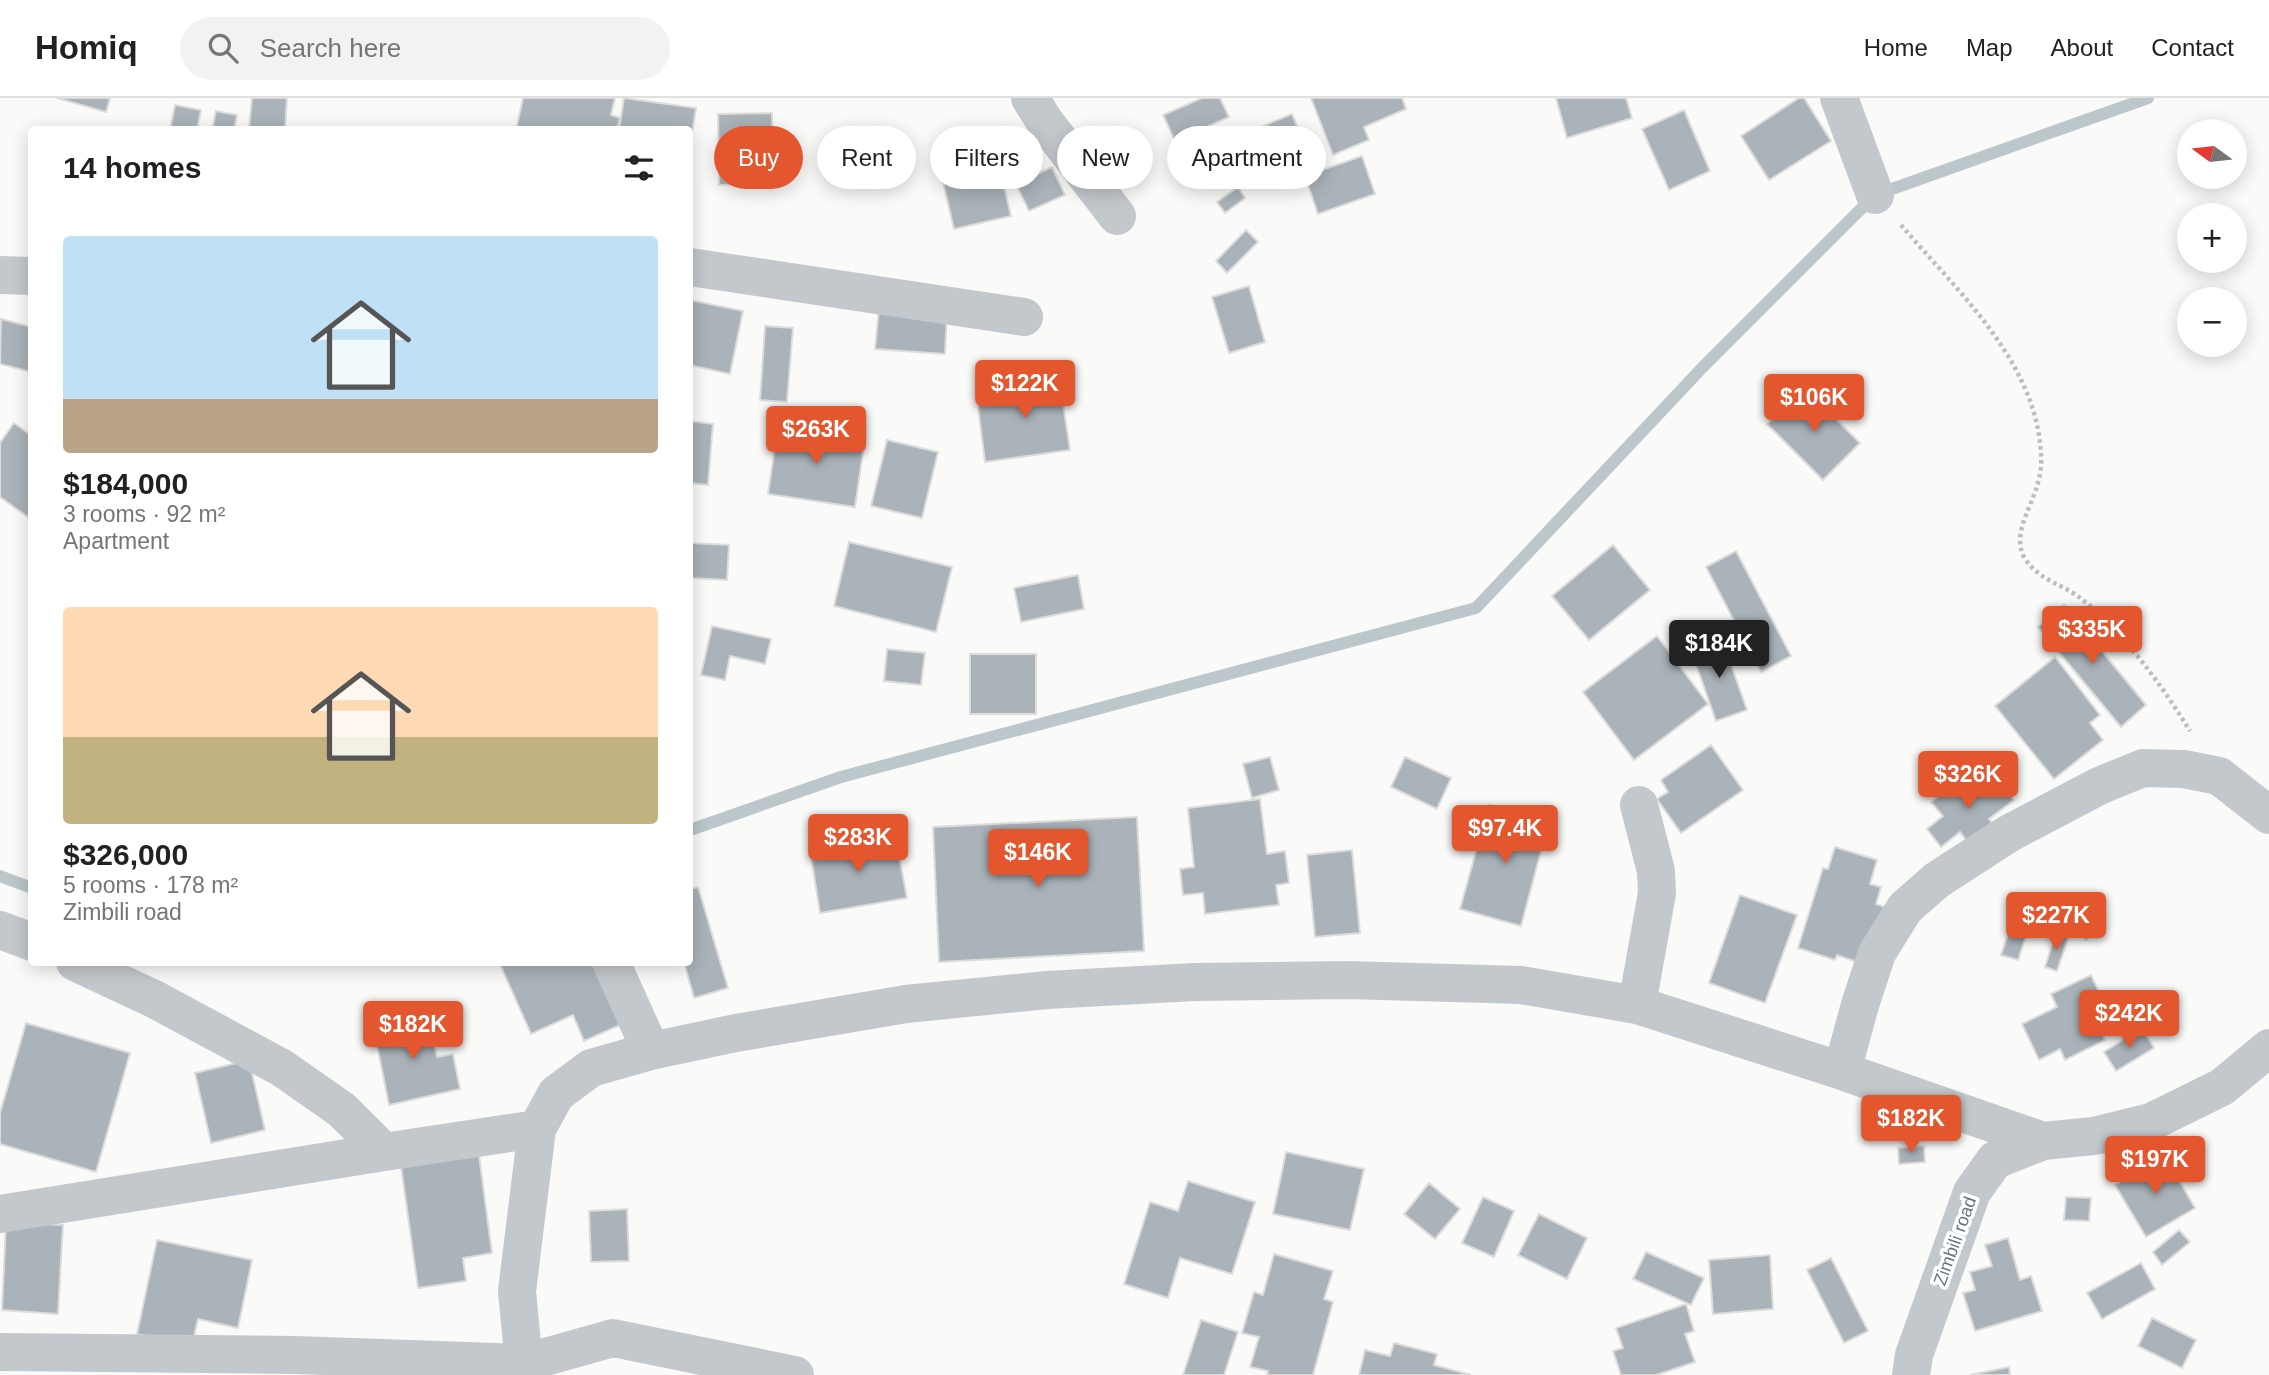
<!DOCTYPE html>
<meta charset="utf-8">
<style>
body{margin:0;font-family:Helvetica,sans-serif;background:#f2f2f2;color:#202124;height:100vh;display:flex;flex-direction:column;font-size:26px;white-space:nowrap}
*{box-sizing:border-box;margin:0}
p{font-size:23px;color:#757577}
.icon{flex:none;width:38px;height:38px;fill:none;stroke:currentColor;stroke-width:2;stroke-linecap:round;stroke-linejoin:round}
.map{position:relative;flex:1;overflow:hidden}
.drawer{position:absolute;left:28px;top:28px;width:665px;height:840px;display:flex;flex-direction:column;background:#fff;border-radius:7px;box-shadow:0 4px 18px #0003}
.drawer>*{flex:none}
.hud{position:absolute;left:714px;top:28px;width:665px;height:63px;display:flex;gap:14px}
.needle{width:46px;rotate:285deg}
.tools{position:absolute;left:2177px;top:21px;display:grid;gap:14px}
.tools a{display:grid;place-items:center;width:70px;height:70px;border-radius:50%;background:#fff;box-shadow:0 4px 18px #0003;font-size:35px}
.price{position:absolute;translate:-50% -60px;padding:0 16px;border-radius:7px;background:#e4572e;color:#fff;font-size:23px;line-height:46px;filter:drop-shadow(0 2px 4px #0008)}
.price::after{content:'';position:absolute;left:50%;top:42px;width:21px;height:16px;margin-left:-10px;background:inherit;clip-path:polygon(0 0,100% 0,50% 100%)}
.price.on{background:#222;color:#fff}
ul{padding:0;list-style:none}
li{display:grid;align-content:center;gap:14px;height:371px;padding:0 35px}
li span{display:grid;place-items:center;height:217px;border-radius:7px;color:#555}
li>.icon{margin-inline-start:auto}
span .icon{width:126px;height:126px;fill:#fffc;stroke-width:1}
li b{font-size:30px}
h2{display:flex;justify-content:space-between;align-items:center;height:84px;padding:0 35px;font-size:30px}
.tag{padding:0 24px;border-radius:32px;background:#fff;box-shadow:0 4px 18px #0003;font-size:24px;line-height:63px}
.tag.on{background:#e4572e;color:#fff}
header{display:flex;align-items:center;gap:42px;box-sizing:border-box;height:98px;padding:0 35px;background:#fff;border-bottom:2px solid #e0e0e0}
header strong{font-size:33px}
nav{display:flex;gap:38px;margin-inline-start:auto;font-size:24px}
.search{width:490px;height:63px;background:#f2f2f2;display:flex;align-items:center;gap:18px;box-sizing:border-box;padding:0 24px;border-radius:38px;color:#757577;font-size:26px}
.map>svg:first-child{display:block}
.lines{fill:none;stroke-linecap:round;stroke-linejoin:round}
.stream{stroke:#bbc7cb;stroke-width:12}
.building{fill:#aab3b9;stroke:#dcdcda;stroke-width:2}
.path{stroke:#bbbfc2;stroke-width:4.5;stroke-dasharray:3.5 3.5;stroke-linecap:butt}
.minor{stroke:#c3c8cc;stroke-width:38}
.labels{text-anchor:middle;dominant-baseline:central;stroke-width:7;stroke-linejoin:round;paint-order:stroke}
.street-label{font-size:18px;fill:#657683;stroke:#fff}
</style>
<header>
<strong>Homiq</strong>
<div class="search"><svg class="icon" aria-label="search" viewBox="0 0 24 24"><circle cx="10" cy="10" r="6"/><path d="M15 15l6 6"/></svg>Search here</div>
<nav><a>Home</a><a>Map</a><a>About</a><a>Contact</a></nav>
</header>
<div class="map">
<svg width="2269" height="1277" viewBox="0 0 2269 1277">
<rect width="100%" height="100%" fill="#fafaf8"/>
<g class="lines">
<!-- stream -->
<path class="stream" d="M 690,732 L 841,679 L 1476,510 L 1702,270 L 1875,97 L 2148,0
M 0,778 L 32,790"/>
</g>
<!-- building -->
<path class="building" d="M 57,0 L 110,0 L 106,14 Z
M 252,0 L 287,0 L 285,32 L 249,31 Z
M 523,0 L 615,0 L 611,17 L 620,20 L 617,32 L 516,32 Z
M 624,0 L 696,10 L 690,50 L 690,32 L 619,32 Z
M 1202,0 L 1220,0 L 1229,19 L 1175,43 L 1163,17 Z
M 1311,0 L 1402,0 L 1406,11 L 1364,29 L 1369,42 L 1333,57 Z
M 1556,0 L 1626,0 L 1632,20 L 1567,40 Z
M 1799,0 L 1804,0 L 1831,43 L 1769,82 L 1741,38 Z
M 175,7 L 201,12 L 197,32 L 170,32 Z
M 1684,12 L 1710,73 L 1669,92 L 1642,31 Z
M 216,13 L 237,17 L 234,32 L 212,32 Z
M 772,15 L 773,86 L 719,87 L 718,16 Z
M 1292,16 L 1304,45 L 1242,71 L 1230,42 Z
M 992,37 L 1011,118 L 954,131 L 935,50 Z
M 1362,58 L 1375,96 L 1318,116 L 1305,78 Z
M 1052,69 L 1065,97 L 1029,113 L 1016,86 Z
M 1238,89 L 1245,100 L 1225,115 L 1217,104 Z
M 1246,132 L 1258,144 L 1227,175 L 1216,163 Z
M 1249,188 L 1265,244 L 1229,255 L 1212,199 Z
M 690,202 L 743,213 L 730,276 L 690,267 Z
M 879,211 L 947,216 L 945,256 L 875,251 Z
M 1,221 L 32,229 L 31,274 L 0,266 Z
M 765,228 L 793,230 L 787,304 L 760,302 Z
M 1058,272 L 1070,352 L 985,364 L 977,301 L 1021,295 L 1019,277 Z
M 1804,289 L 1860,345 L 1823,382 L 1767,326 Z
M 690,323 L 713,326 L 708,387 L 690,385 Z
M 14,325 L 32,338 L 32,422 L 0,399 L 0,345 Z
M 778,328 L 865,341 L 855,409 L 768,396 Z
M 887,342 L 938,354 L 922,420 L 871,408 Z
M 849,444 L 952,469 L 936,534 L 834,508 Z
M 690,445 L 729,447 L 727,482 L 690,480 Z
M 1613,447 L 1650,492 L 1589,542 L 1552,498 Z
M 1736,453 L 1791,558 L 1761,574 L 1706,469 Z
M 1078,477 L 1084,511 L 1021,524 L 1014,490 Z
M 2064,507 L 2146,607 L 2121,629 L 2038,529 Z
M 712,528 L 771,541 L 765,566 L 730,558 L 725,582 L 701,577 Z
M 1657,538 L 1708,606 L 1634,662 L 1583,594 Z
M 1722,541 L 1747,612 L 1716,623 L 1691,552 Z
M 887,551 L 925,555 L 921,587 L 884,583 Z
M 970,556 L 1036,556 L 1036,616 L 970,616 Z
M 2055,559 L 2100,617 L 2090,625 L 2103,642 L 2054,681 L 1995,608 Z
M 1711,647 L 1743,692 L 1681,735 L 1657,701 L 1668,694 L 1661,682 Z
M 1270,659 L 1279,692 L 1252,700 L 1243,666 Z
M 1405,659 L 1451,680 L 1437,711 L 1391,689 Z
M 1994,677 L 2014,702 L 1989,721 L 1994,728 L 1970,747 L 1960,734 L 1941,749 L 1927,731 L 1943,718 L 1931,704 L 1956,683 L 1968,698 Z
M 1260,701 L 1267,756 L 1285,753 L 1289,785 L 1276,787 L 1279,807 L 1205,816 L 1203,795 L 1183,797 L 1180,771 L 1194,769 L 1188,710 Z
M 1489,707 L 1549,723 L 1521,828 L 1460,811 Z
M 1137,719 L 1144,853 L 939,864 L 933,729 Z
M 895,736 L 907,800 L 820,815 L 810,752 Z
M 1835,749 L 1877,762 L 1870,786 L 1881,789 L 1876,806 L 1887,810 L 1857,864 L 1837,857 L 1835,862 L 1798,850 L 1823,770 L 1828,771 Z
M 1352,752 L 1360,835 L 1315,839 L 1307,757 Z
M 698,789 L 728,890 L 694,900 L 684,864 L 690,864 L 690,791 Z
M 1740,797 L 1797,817 L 1765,905 L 1709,885 Z
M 2083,819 L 2095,834 L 2086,842 L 2074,828 Z
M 2010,830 L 2027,835 L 2018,862 L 2001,857 Z
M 2056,835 L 2068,840 L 2057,873 L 2045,869 Z
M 499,864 L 601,864 L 627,924 L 584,943 L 573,917 L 531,936 Z
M 2091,877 L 2113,924 L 2100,931 L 2105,942 L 2065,962 L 2060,951 L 2039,962 L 2022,926 L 2057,909 L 2051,896 Z
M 428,916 L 437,959 L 453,956 L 460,991 L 389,1007 L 373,927 Z
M 26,925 L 130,955 L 96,1074 L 0,1046 L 0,1015 Z
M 2142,930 L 2154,950 L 2116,973 L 2104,954 Z
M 249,962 L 265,1032 L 211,1045 L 195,975 Z
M 1924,1048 L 1925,1064 L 1899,1066 L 1898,1050 Z
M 478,1050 L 492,1155 L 463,1160 L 466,1183 L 418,1190 L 400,1061 Z
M 1286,1054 L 1364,1071 L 1350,1132 L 1273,1116 Z
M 2165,1058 L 2195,1110 L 2146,1139 L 2115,1087 Z
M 1188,1083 L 1255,1104 L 1232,1176 L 1180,1160 L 1168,1200 L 1124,1186 L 1150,1104 L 1178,1113 Z
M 1429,1085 L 1460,1111 L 1435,1141 L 1404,1116 Z
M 1483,1099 L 1514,1113 L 1494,1159 L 1462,1145 Z
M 2066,1099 L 2091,1100 L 2089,1123 L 2064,1122 Z
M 627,1111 L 629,1163 L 591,1164 L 589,1113 Z
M 1539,1116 L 1587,1140 L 1567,1181 L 1518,1157 Z
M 6,1124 L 63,1127 L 58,1216 L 2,1212 Z
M 2179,1132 L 2190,1144 L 2162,1167 L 2153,1154 Z
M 2008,1140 L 2020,1182 L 2031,1178 L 2042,1213 L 1975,1233 L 1963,1195 L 1975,1192 L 1970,1174 L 1992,1168 L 1985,1147 Z
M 157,1142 L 252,1162 L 238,1230 L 198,1221 L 192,1247 L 137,1236 Z
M 1646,1154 L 1704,1180 L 1691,1207 L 1633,1181 Z
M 1274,1156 L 1333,1173 L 1324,1201 L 1333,1204 L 1313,1277 L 1267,1277 L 1268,1273 L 1250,1269 L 1259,1239 L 1242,1235 L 1254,1194 L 1263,1197 Z
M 1770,1157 L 1773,1211 L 1713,1216 L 1709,1162 Z
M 1831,1160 L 1868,1233 L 1844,1245 L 1807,1172 Z
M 2141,1165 L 2155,1191 L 2102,1221 L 2087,1195 Z
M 1686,1206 L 1694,1233 L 1685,1236 L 1695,1264 L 1656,1277 L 1621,1277 L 1613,1253 L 1623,1250 L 1616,1230 Z
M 2152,1220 L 2196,1242 L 2182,1270 L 2138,1248 Z
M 1201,1222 L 1238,1234 L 1224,1277 L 1183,1277 Z
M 1394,1245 L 1437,1256 L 1434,1267 L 1471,1277 L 1359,1277 L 1365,1252 L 1390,1258 Z
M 2009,1269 L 2010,1277 L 1970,1277 Z"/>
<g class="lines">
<!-- path -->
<path class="path" d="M 1901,127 C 1957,193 2037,264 2041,357 C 2042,367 2040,379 2037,388 C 2031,410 2012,436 2024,459 C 2038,483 2064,486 2083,502 C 2126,538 2161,586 2190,633"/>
<!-- minor -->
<path class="minor" d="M 1030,0 L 1045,24 L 1117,118
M 1839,0 L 1875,97
M 690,169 L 1024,219
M 0,177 L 32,178
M 0,832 L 32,844
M 75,864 L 156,902 L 282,970 L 342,1012 L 384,1054
M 611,864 L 651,953
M 1637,907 L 1657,795 L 1656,773 L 1639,707
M 1842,973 L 1860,907 L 1877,855 L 1905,810 L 1937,782 L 2008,736 L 2099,688 L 2143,670 L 2184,671 L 2219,678 L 2269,717
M 0,1116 L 384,1054 L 537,1031
M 0,1254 L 296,1257 L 524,1265 L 613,1240 L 795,1277
M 525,1277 L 517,1193 L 537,1031 L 556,996 L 591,970 L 651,953 L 736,935 L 906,906 L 1047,892 L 1195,884 L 1347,882 L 1521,887 L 1637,907 L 1842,973 L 2043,1043
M 1911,1277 L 1914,1257 L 1972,1094 L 1995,1062 L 2043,1043 L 2094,1038 L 2151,1024 L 2222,989 L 2269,950"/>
</g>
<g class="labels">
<!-- street labels -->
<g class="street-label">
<text transform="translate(1955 1143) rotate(-70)">Zimbili road</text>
</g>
</g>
</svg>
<div class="tools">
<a><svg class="needle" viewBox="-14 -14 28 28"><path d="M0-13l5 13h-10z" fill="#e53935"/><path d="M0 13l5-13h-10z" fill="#757577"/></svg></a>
<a>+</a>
<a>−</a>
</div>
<b class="price" style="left:1025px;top:322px">$122K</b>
<b class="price" style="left:1814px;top:336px">$106K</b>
<b class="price" style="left:816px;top:368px">$263K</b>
<b class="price" style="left:2092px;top:568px">$335K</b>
<b class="price on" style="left:1719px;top:582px">$184K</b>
<b class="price" style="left:1968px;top:713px">$326K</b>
<b class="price" style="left:1505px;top:767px">$97.4K</b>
<b class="price" style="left:858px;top:776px">$283K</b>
<b class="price" style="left:1038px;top:791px">$146K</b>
<b class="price" style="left:2056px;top:854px">$227K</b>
<b class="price" style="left:2129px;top:952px">$242K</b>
<b class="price" style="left:413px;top:963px">$182K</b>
<b class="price" style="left:1911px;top:1057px">$182K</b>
<b class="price" style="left:2155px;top:1098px">$197K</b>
<div class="hud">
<a class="tag on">Buy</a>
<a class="tag">Rent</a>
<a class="tag">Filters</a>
<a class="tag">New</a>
<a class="tag">Apartment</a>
</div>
<section class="drawer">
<h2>14 homes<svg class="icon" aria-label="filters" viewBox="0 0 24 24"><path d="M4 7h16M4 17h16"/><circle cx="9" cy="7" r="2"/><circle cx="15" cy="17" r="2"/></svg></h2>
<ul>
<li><span style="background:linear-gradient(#bfe0f5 75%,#b9a48a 0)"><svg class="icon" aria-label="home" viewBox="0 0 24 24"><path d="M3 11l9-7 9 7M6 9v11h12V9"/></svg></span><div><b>$184,000</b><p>3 rooms · 92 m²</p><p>Apartment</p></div></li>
<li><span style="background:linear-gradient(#ffd9b3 60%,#c2b280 0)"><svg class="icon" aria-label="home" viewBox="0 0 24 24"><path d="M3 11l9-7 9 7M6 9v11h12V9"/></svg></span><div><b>$326,000</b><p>5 rooms · 178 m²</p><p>Zimbili road</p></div></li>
</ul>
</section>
</div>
